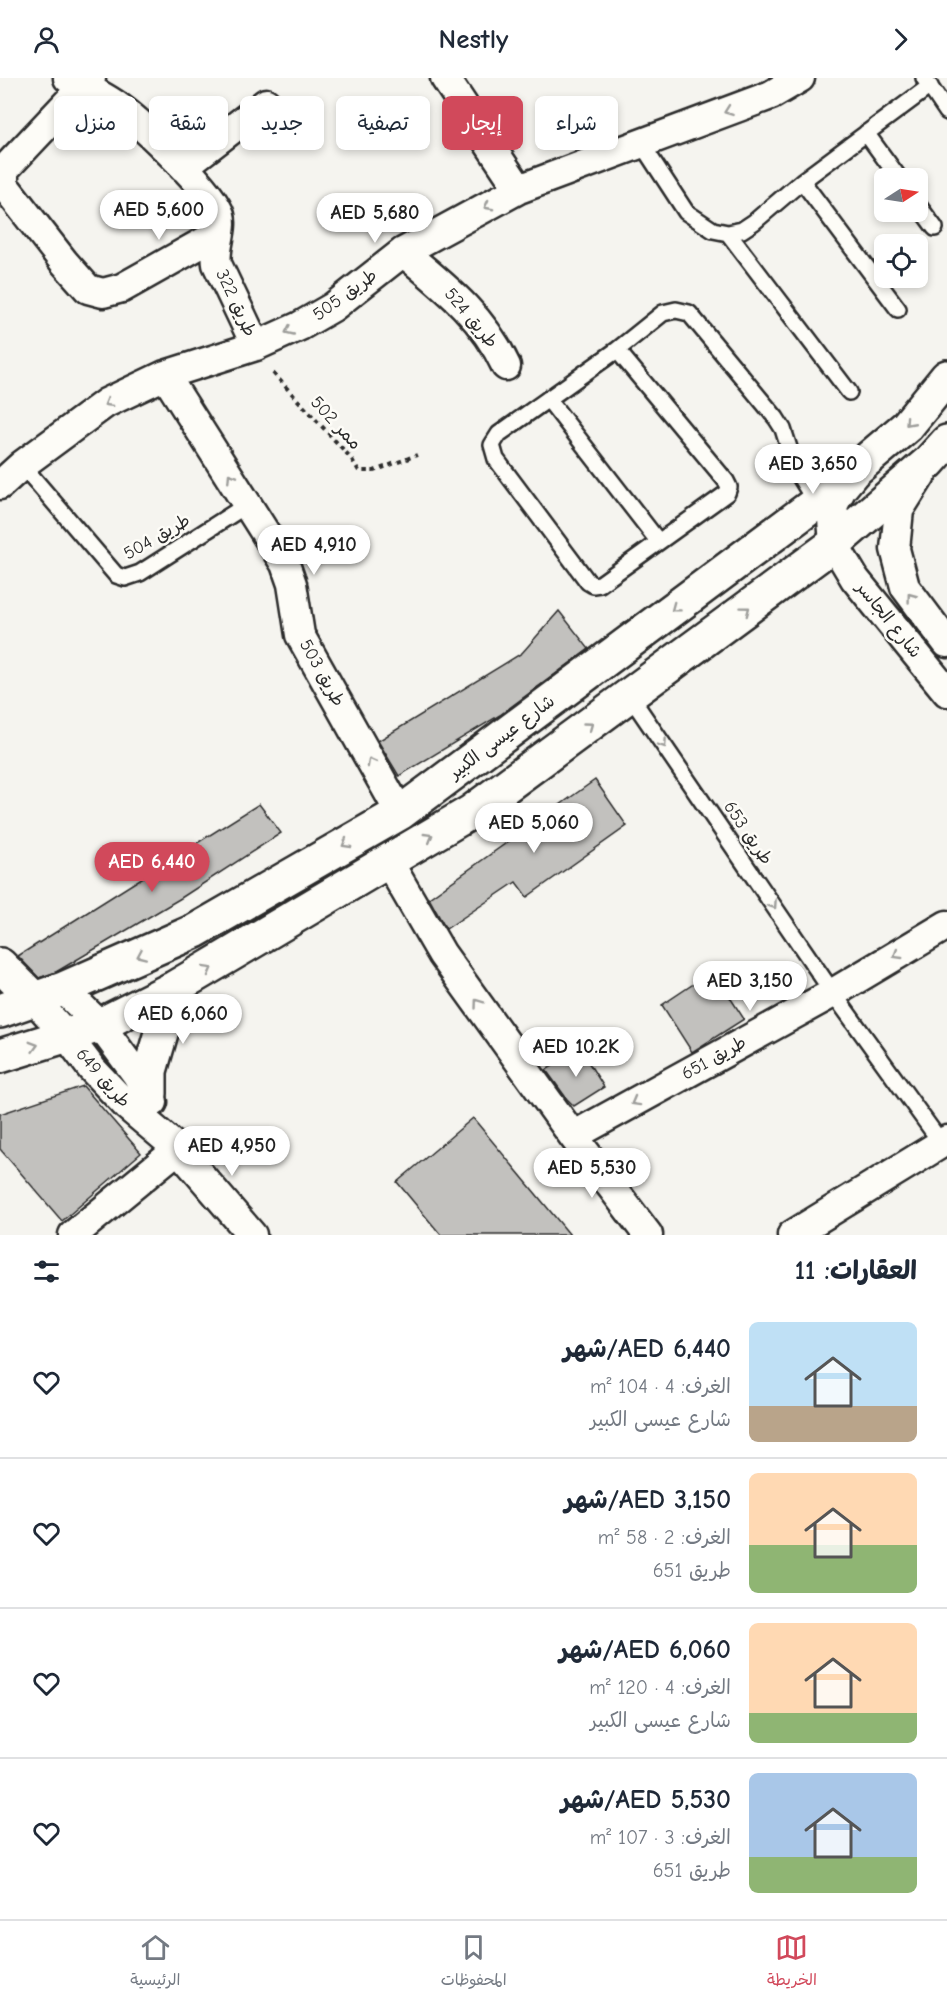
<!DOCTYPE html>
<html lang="ar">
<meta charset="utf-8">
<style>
body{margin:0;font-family:"Comic Neue","Playpen Sans Arabic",sans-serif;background:#f6f6f7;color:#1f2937;direction:rtl;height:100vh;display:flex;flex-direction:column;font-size:22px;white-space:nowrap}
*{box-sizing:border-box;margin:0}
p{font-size:20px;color:#747a83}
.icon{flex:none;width:33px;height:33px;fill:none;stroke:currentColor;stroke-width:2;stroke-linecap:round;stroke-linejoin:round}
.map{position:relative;height:1157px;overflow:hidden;direction:ltr}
.details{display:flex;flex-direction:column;background:#fff;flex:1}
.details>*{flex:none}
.top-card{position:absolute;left:18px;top:18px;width:600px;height:54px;direction:rtl;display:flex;gap:12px}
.needle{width:39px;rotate:78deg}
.fabs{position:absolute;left:874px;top:90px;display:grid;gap:12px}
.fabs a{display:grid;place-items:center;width:54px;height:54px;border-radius:9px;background:#fff;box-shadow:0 3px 9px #0003;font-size:30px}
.price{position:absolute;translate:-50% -51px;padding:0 14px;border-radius:21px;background:#fff;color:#222;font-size:20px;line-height:39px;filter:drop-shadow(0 2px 3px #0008)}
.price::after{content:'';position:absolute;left:50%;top:36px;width:18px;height:14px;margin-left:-9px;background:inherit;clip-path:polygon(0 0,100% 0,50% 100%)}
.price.current{background:#d1495b;color:#fff}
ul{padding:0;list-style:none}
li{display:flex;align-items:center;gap:18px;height:150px;padding:0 30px}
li+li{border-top:2px solid #e0e1e3}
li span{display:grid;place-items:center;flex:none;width:168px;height:120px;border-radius:9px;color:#555}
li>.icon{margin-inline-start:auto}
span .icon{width:72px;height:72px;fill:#fffc;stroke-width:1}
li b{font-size:26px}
h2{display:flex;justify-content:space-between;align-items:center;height:72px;padding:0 30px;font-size:26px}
.tag{padding:0 21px;border-radius:9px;background:#fff;box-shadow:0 3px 9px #0003;font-size:21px;line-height:54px}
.tag.current{background:#d1495b;color:#fff}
header{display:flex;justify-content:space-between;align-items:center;height:78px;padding:0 30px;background:#fff;font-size:27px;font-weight:600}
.dock{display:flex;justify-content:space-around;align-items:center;height:84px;border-top:2px solid #e0e1e3;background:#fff;font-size:16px;color:#747a83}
.dock a{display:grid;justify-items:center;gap:3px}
.dock .current{color:#d1495b}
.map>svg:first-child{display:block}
.building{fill:#c2c1be;stroke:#2b2b2b;stroke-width:1.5}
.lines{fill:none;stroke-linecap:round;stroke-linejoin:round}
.service-casing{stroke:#2b2b2b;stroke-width:20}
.minor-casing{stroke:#2b2b2b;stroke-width:33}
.tertiary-casing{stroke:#2b2b2b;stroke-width:38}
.secondary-casing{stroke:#2b2b2b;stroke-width:38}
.path{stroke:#2b2b2b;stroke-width:4;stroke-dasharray:4.5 4.5;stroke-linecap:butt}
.service{stroke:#fdfcf7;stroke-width:15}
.minor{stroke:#fdfcf7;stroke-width:28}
.tertiary{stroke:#fdfcf7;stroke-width:33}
.secondary{stroke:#fdfcf7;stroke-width:33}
.oneway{stroke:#9e9e9b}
.labels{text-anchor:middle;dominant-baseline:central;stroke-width:5;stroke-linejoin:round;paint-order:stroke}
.street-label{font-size:18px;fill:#2b2b2b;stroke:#fdfcf7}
</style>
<header><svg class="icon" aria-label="forward" viewBox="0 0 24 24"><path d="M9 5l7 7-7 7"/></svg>Nestly<svg class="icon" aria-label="person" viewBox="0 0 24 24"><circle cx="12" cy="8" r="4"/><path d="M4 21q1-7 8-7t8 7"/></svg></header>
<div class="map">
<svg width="947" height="1157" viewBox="0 0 947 1157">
<rect width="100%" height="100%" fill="#f5f4ef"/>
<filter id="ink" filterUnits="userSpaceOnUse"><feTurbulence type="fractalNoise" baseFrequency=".0167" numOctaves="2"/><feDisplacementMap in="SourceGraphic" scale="12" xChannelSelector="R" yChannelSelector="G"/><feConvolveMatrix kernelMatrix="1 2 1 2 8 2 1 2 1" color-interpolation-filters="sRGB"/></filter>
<g filter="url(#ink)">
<!-- building -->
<path class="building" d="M 559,533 L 589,571 L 500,637 L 399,698 L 378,663 L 522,575 Z
M 595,702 L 627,748 L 527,819 L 516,804 L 446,851 L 429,820 Z
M 259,726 L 281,755 L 181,820 L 56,894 L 39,900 L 18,878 Z
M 713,893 L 744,941 L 692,974 L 662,927 Z
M 580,971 L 604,1009 L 574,1028 L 567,1021 L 546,992 Z
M 83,1008 L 141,1075 L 62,1143 L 0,1071 L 0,1036 Z
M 473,1040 L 570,1157 L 441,1157 L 397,1104 Z"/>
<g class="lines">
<!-- service casing -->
<g class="service-casing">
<path id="service" d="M 924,0 L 947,34
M 866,55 L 899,100
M 641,65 L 686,134 L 713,152 L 728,155 L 742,152 L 754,144 L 802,103 L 930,8
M 802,103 L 898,231
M 918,127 L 935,150
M 728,155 L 849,314
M 617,272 L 726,403 L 729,409 L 727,415 L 600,506 L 593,507 L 588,504 L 496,381 L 492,367 L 499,356 L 617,272 L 663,235 L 676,232 L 689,235 L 776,340 L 783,351 L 796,392 L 816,425
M 548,321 L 658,463
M 22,387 L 116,497 L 125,500 L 140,495 L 248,426
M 630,618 L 833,915 L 942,1066"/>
</g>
<!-- minor casing -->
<g class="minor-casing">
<path id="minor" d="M 68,0 C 86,10 104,18 120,30 C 142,46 213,113 220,137 C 224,151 214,171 217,186 L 256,268
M 91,0 L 4,92 L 4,107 L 64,184 L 88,211 L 103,215 L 122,210 L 218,156
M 445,0 L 519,111
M 183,89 L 266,25
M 403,174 C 444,208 483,238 506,288
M 165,297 L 285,486 L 292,506 L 300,557 L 400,735
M 921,397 L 899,432 L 895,471 L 905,509 L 947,565
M 852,399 L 842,411 L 834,426 L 832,441 L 834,466 L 855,501 L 947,614
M 0,407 L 22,387 L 106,325 L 165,297 L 256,268 L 300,248 L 333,229 L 403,174 L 519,111 L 771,17 L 800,0
M 388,783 L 442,876 L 573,1058 L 648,1157
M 63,911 L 100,947 L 137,997 L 153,1024
M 35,922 L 67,958 L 92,991 L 127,1028 L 178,1071 L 252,1157
M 573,1058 L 833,915 L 947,847
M 73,1157 L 178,1071
M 792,1157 L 947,1062"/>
</g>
<!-- tertiary casing -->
<g class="tertiary-casing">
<path id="tertiary" d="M 0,887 L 35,922"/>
</g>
<!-- secondary casing -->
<g class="secondary-casing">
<path id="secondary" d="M 0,933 L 63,911 L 195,853 L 400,735 L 816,425 L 907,348 L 947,299
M 0,978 L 100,947 L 174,910 L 471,734 L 834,466 L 929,384 L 947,364
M 150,1016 L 150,993 L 174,910"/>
</g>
<!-- path -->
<path class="path" d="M 273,295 L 351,380 L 359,393 L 374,393 L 417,377"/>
<!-- service -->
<use href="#service" class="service"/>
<!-- minor -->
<use href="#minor" class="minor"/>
<!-- tertiary -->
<use href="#tertiary" class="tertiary"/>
<!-- secondary -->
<use href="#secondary" class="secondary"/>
</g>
<!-- one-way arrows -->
<defs><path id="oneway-chevron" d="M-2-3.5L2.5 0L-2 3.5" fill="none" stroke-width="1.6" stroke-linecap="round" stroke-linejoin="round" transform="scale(1.5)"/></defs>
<g class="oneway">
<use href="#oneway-chevron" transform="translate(728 33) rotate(160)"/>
<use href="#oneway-chevron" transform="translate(488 128) rotate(152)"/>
<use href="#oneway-chevron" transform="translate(289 253) rotate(155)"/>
<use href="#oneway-chevron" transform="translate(108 325) rotate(150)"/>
<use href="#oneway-chevron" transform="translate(909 344) rotate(132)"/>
<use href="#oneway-chevron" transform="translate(231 399) rotate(-123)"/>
<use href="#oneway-chevron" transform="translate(911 519) rotate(-127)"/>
<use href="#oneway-chevron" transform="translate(675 530) rotate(143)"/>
<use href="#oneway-chevron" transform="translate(746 532) rotate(-37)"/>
<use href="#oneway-chevron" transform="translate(589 648) rotate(-36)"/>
<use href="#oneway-chevron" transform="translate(663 666) rotate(56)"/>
<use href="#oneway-chevron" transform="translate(371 684) rotate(-119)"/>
<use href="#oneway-chevron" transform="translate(429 759) rotate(-31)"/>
<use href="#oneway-chevron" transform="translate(346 766) rotate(150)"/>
<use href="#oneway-chevron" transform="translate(773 827) rotate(56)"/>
<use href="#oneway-chevron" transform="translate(141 877) rotate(156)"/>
<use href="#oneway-chevron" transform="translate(897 877) rotate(149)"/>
<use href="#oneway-chevron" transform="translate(208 892) rotate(-29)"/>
<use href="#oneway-chevron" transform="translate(478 925) rotate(-126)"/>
<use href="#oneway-chevron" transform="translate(34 968) rotate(-16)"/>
<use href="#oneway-chevron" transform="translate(635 1024) rotate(151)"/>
</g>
</g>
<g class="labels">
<!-- street labels -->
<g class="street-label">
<text transform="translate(345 217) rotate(-36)">طريق 505</text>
<text transform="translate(236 225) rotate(65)">طريق 322</text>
<text transform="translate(471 240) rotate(50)">طريق 524</text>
<text transform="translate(336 345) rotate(47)">ممر 502</text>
<text transform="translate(157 459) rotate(-30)">طريق 504</text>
<text transform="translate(889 542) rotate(51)">شارع الجاسر</text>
<text transform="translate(322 595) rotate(61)">طريق 503</text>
<text transform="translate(502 659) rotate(-37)">شارع عيسى الكبير</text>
<text transform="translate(748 755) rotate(56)">طريق 653</text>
<text transform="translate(714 980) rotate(-29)">طريق 651</text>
<text transform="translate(103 1000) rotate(49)">طريق 649</text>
</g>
</g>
</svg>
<div class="fabs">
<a><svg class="needle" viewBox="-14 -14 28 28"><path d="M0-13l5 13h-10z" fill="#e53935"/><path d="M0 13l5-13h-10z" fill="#747a83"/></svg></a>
<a><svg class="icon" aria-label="locate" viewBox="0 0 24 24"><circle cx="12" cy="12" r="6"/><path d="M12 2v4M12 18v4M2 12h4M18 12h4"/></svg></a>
</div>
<b class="price" style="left:159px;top:163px">AED 5,600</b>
<b class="price" style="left:375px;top:166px">AED 5,680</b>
<b class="price" style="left:813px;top:417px">AED 3,650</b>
<b class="price" style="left:314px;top:498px">AED 4,910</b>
<b class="price" style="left:534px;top:776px">AED 5,060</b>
<b class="price current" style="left:152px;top:815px">AED 6,440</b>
<b class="price" style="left:750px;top:934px">AED 3,150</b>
<b class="price" style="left:183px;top:967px">AED 6,060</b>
<b class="price" style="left:576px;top:1000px">AED 10.2K</b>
<b class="price" style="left:232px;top:1099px">AED 4,950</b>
<b class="price" style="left:592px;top:1121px">AED 5,530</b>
<div class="top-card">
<a class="tag">شراء</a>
<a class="tag current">إيجار</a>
<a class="tag">تصفية</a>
<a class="tag">جديد</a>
<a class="tag">شقة</a>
<a class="tag">منزل</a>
</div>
</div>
<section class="details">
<h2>العقارات: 11<svg class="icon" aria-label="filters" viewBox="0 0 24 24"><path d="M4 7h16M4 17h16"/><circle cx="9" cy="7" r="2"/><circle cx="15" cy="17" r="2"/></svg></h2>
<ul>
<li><span style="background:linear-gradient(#bfe0f5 70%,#b9a48a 0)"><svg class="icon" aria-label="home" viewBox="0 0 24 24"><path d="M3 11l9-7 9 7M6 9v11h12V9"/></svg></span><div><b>AED 6,440/شهر</b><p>الغرف: 4 · 104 m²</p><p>شارع عيسى الكبير</p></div><svg class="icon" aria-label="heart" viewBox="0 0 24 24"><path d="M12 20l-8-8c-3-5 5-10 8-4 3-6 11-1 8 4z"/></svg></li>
<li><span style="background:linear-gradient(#ffd9b3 60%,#8fb573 0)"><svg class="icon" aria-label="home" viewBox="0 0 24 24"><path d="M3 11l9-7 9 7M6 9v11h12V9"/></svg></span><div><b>AED 3,150/شهر</b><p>الغرف: 2 · 58 m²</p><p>طريق 651</p></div><svg class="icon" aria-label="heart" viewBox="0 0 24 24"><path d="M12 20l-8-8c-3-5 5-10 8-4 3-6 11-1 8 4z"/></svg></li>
<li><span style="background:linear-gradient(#ffd9b3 75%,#8fb573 0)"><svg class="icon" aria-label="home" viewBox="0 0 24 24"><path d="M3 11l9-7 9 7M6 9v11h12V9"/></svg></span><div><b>AED 6,060/شهر</b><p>الغرف: 4 · 120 m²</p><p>شارع عيسى الكبير</p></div><svg class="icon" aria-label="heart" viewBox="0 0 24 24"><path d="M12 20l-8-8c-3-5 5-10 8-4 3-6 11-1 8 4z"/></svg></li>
<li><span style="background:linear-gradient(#a9c7e8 70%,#8fb573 0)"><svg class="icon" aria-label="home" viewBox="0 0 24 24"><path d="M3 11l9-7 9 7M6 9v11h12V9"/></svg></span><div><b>AED 5,530/شهر</b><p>الغرف: 3 · 107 m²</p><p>طريق 651</p></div><svg class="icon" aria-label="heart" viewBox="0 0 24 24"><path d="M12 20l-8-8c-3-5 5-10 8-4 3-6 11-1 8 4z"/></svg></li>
</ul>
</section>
<nav class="dock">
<a class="current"><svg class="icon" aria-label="map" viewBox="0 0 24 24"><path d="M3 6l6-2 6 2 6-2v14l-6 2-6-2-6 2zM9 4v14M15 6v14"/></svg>الخريطة</a>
<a><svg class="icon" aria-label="saved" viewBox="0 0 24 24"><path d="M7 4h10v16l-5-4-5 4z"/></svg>المحفوظات</a>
<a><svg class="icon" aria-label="home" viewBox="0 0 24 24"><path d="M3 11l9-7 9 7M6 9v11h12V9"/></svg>الرئيسية</a>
</nav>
